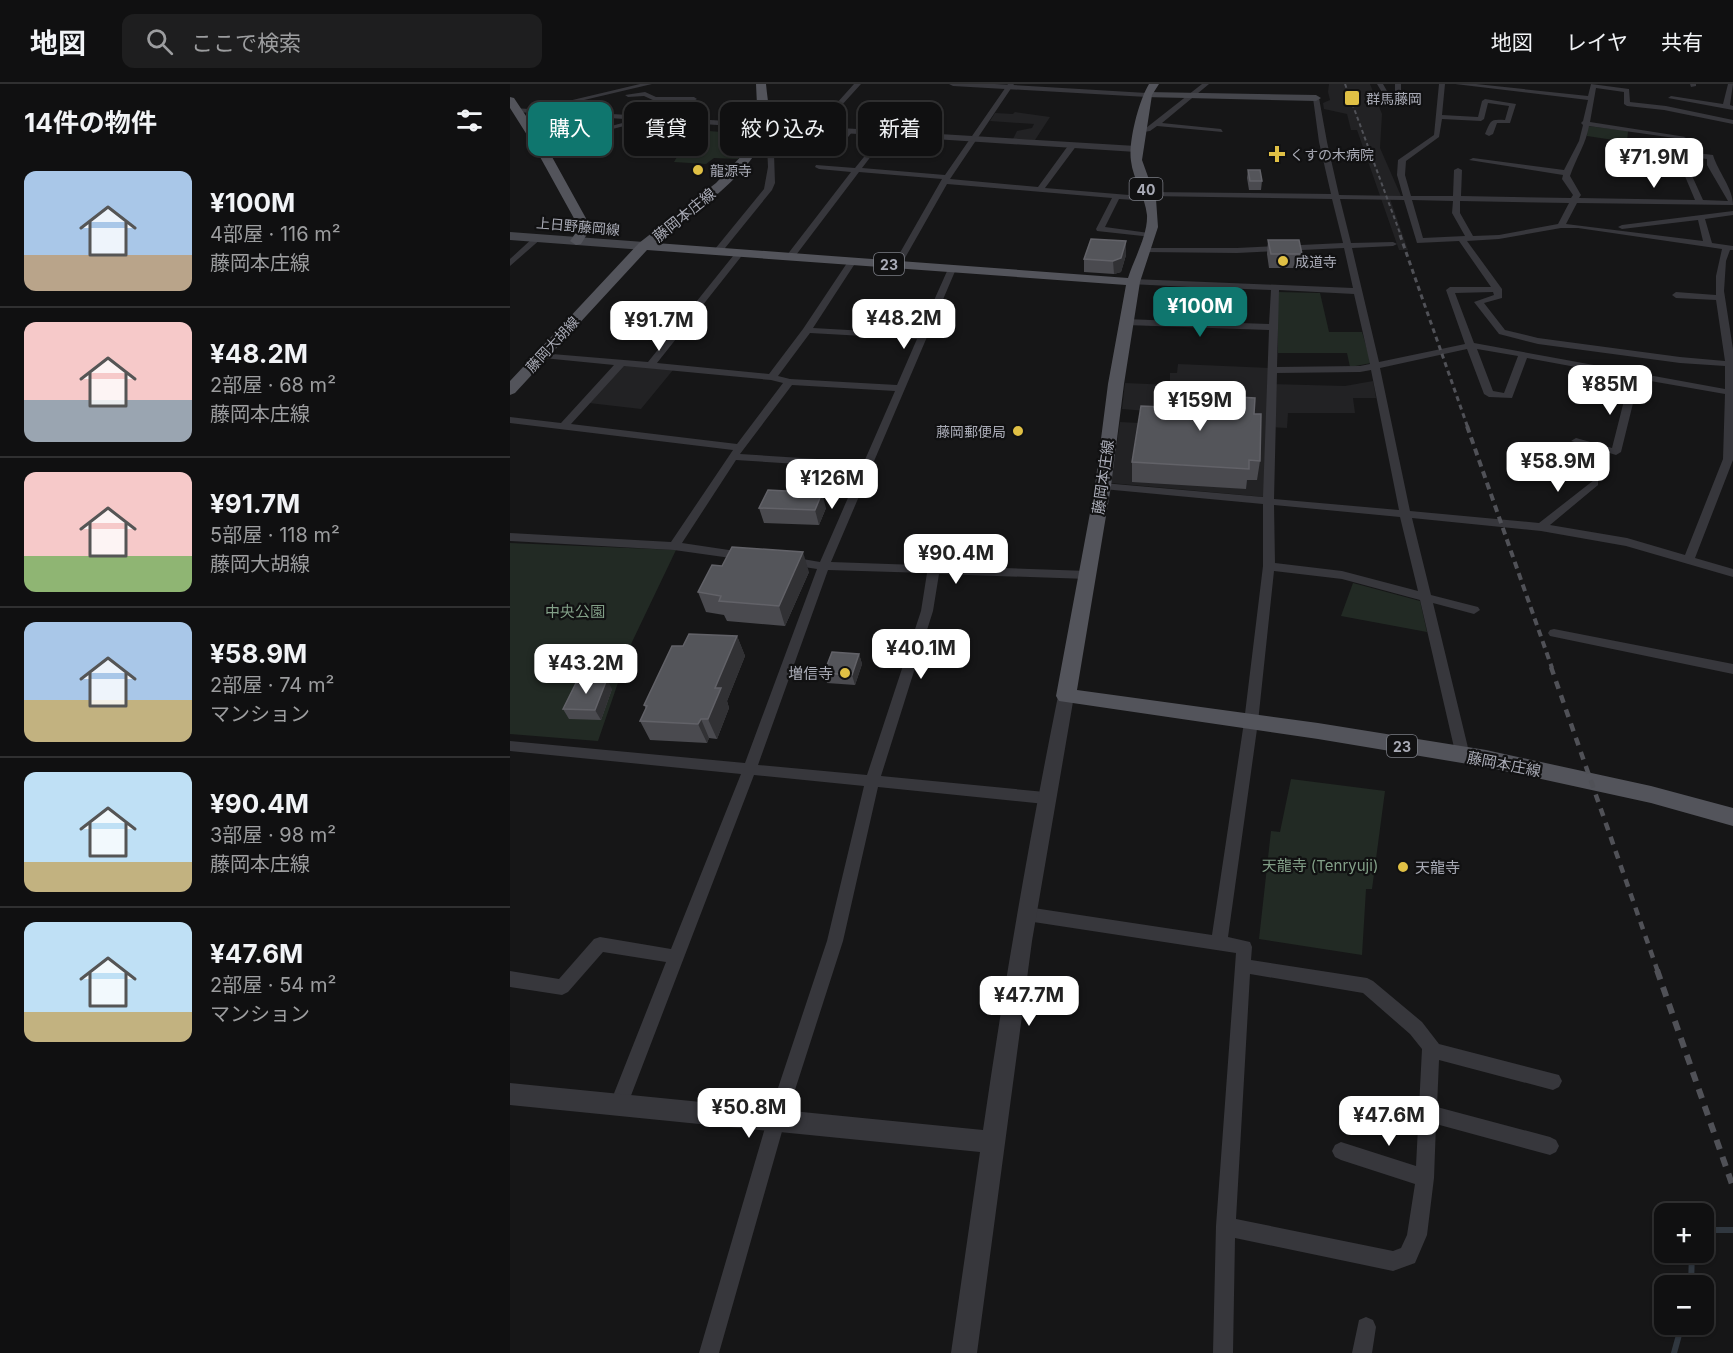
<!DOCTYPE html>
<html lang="ja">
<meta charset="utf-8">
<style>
body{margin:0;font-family:Inter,"Noto Sans JP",sans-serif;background:#1e1e1f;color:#f1f3f6;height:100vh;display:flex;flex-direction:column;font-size:22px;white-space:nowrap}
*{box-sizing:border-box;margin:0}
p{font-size:20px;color:#9c9d9f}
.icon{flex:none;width:33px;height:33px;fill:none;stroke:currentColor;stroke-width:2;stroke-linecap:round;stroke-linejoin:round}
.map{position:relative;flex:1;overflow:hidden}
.side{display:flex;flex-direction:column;background:#101011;width:510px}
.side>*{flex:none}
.hud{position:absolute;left:18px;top:18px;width:570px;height:54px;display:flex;gap:12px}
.tools{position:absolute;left:1144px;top:1119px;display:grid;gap:12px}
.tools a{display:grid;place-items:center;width:60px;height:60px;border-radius:12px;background:#101011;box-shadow:0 2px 4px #0004,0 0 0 2px #303031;font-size:30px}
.price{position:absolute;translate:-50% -51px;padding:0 14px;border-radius:12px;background:#fff;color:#222;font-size:20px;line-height:39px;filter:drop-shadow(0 2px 3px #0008)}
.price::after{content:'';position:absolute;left:50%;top:36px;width:18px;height:14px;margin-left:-9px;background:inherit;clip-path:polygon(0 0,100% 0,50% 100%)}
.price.selected{background:#0f766e;color:#fff}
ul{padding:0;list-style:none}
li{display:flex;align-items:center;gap:18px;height:150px;padding:0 24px}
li+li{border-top:2px solid #303031}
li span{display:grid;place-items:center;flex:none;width:168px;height:120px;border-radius:12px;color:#555}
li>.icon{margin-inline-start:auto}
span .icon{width:72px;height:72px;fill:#fffc;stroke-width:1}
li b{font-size:26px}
h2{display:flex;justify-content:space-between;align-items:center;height:72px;padding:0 24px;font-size:26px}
.pill{padding:0 21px;border-radius:12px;background:#101011;box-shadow:0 2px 4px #0004,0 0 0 2px #303031;font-size:21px;line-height:54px}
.pill.selected{background:#0f766e;color:#fff}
header{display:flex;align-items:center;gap:36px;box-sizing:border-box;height:84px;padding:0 30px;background:#101011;border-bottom:2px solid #303031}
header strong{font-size:28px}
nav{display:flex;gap:33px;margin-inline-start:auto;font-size:21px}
.search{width:420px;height:54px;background:#1e1e1f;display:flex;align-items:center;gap:15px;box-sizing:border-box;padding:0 21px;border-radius:12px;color:#9c9d9f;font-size:22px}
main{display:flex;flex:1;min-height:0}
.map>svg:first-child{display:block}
.built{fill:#222224}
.green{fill:#222a24}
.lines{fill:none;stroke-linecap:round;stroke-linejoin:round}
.stream{stroke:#30373f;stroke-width:6}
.minor{fill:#37373c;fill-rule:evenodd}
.tertiary{fill:#37373c;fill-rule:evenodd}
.secondary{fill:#45464c;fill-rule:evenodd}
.primary{fill:#53545b;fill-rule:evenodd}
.rail-far4{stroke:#505157;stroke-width:2;stroke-dasharray:4 3;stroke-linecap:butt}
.rail-far3{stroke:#505157;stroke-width:3;stroke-dasharray:5 4;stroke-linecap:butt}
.rail-far2{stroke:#505157;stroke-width:4;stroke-dasharray:7 5;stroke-linecap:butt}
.rail-far1{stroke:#505157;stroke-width:4.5;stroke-dasharray:8 7;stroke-linecap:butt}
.rail{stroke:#505157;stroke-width:6;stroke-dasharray:10 8;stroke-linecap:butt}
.wall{fill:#4a4a4f}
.shaded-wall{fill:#313134}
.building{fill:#54555a;stroke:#626268;stroke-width:1.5}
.poi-dot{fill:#e0c045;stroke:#111112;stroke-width:2}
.labels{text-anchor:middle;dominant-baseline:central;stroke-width:4.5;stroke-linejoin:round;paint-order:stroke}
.far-poi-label{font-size:14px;fill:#a9abb6;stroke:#111112;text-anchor:start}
.shield{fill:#111112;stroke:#7b7d85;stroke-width:1.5}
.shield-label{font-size:14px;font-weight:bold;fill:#a9abb6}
.far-street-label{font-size:14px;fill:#a9abb6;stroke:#111112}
.street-label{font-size:15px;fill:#a9abb6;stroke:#111112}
.park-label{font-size:15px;fill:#829f87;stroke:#111112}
.poi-label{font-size:15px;fill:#a9abb6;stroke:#111112;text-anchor:end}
</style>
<header>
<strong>地図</strong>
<div class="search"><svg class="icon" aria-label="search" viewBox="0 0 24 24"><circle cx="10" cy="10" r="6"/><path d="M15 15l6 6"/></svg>ここで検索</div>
<nav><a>地図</a><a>レイヤ</a><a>共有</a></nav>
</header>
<main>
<section class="side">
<h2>14件の物件<svg class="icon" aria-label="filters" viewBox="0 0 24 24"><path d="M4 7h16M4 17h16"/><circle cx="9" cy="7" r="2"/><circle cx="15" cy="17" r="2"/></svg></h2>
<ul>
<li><span style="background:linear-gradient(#a9c7e8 70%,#b9a48a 0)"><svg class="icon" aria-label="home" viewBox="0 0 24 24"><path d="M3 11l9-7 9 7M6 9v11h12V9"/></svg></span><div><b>¥100M</b><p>4部屋 · 116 m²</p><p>藤岡本庄線</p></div></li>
<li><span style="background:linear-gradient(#f6c9c9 65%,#9aa5b1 0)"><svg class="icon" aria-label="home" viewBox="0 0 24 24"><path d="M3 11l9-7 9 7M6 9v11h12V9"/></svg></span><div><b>¥48.2M</b><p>2部屋 · 68 m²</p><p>藤岡本庄線</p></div></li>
<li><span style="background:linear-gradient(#f6c9c9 70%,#8fb573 0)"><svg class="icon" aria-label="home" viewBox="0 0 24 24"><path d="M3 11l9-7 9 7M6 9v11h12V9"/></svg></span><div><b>¥91.7M</b><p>5部屋 · 118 m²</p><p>藤岡大胡線</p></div></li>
<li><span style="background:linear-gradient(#a9c7e8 65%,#c2b280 0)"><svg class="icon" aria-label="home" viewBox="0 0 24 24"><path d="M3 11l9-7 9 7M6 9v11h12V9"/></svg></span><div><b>¥58.9M</b><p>2部屋 · 74 m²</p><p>マンション</p></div></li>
<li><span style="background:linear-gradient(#bfe0f5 75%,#c2b280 0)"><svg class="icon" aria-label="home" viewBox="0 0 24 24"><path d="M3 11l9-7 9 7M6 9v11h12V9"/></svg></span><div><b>¥90.4M</b><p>3部屋 · 98 m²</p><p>藤岡本庄線</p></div></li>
<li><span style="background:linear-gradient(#bfe0f5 75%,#c2b280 0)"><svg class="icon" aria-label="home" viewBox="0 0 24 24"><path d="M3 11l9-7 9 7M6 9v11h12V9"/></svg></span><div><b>¥47.6M</b><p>2部屋 · 54 m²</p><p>マンション</p></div></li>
</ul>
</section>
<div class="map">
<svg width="1223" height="1269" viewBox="0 0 1223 1269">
<rect width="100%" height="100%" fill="#161617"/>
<!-- built -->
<path class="built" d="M 819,0 L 860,0 L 872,30 L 870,64 L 891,112 L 879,112 L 898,166 L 889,166 L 847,46 L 841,46 L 837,30 L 814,25 L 813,19 L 820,16 L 818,8 Z
M 505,28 L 540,33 L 525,56 L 503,55 L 507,47 L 522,44 L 524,40 L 480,37 L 485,29 L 503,30 Z
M 668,280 L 760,284 L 759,300 L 835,302 L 863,297 L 866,314 L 843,314 L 845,329 L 778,329 L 777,344 L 758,343 L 755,413 L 601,399 L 610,338 L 649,340 L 650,328 L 612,325 L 615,299 L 660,301 L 660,289 L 667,289 Z
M 113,281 L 163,286 L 131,325 L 79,319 Z"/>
<!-- green -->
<path class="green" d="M 1078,42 L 1118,47 L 1117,58 L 1077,52 Z
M 174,45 L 224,49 L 222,52 L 239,56 L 228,75 L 204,74 L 196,80 L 164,78 L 174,61 L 163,61 Z
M 768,208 L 810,209 L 819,248 L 852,248 L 861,279 L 840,283 L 837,269 L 768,269 Z
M 0,459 L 166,466 L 122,558 L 88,657 L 0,650 Z
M 843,499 L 910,517 L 917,548 L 831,532 Z
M 781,695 L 875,707 L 862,805 L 856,805 L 852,871 L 749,855 L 761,747 L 770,748 Z"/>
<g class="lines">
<!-- stream -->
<path class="stream" d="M 1194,1146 L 1223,1146
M 1181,1202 L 1182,1168
M 1164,1269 L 1172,1240"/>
<!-- minor -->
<path class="minor" d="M 130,0 L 142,0 L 19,29 L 16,27 Z
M 344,0 L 351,0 L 321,33 L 305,34 L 272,66 L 302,69 L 306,71 L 305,73 L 264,70 L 265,99 L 262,106 L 211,169 L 205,169 L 205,165 L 254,105 L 258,83 L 257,62 L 243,60 L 243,56 L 263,59 L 264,66 L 301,31 L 317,30 Z
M 498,0 L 504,0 L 440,95 L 528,103 L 560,59 L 566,59 L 567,61 L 535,104 L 643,113 L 643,117 L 640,117 L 609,115 L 595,143 L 639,149 L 642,149 L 642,153 L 587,147 L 586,145 L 602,114 L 437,100 L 391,181 L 387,184 L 383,181 L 432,95 L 349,88 L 283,175 L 277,175 L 277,171 L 341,88 L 309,85 L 305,83 L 306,81 L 345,84 L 375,47 L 379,49 L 352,84 L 435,91 Z
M 692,0 L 699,0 L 652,39 L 711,45 L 713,48 L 647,42 L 640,47 L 627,49 L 627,47 L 636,44 Z
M 867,0 L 873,0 L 877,7 L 885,7 L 885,0 L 891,0 L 891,9 L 888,11 L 873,10 Z
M 929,0 L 935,0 L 932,31 L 968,33 L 972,17 L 975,15 L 1006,20 L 1000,39 L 987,39 L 983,50 L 979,52 L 975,50 C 981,36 980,35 995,36 L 999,22 L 978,19 L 974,35 L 971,37 L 932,35 L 929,53 L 896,77 L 895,91 L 901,112 L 943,112 L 944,86 L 948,84 L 952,86 L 951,112 L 1061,114 L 1063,111 L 1052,95 L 1053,91 L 959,76 L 963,74 L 1054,86 L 1069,57 L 1073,41 L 1071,39 L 1073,37 L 1078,16 L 945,0 L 966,0 L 1078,12 L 1081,0 L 1119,5 L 1120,18 L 1156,22 L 1223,36 L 1223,40 L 1154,26 L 1117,22 L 1114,20 L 1114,8 L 1086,4 L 1080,38 L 1176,53 L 1172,55 L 1079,42 C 1076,60 1066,74 1060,92 L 1071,111 L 1069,114 L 1185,116 L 1166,71 L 1135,67 L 1135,63 L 1138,63 L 1203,71 C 1208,88 1223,104 1223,121 L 1067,119 L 1056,140 L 1193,157 L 1188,136 L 1112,145 L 1108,143 L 1112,141 L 1223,127 L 1223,131 L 1195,135 L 1202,159 L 1223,162 L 1223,166 L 1220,166 L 1216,177 L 1214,207 L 1223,265 L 1223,376 L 1185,474 L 1223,485 L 1223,493 L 1116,462 L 1031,447 L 902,434 L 921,511 L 968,523 L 970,526 L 964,530 L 923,519 L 960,672 L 958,676 L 948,676 L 946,672 L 910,516 L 832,495 L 764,487 L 748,638 L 718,853 L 740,858 L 742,863 L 741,876 L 857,894 L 863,897 L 912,938 L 929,960 L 1049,991 L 1052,997 L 1049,1003 L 1043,1006 L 929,976 L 927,1023 L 1040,1053 L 1046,1056 L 1049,1062 L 1046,1068 L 1040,1071 L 926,1040 L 924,1094 L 917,1151 L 905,1179 L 883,1187 L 725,1154 L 723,1269 L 703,1269 L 706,1142 L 726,869 L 517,837 L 511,835 L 509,830 L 511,825 L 517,823 L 702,851 L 734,638 L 753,482 L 753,420 L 593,405 L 588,402 L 593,399 L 753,413 L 759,246 L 616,241 L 611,238 L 616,235 L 691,238 L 699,204 L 620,200 L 620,196 L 623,195 L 843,204 L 834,164 L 727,169 L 634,168 L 630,166 L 634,164 L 727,164 L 833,159 L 822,115 L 639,112 L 635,110 L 639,108 L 821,110 L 809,58 L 803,14 L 806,12 L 809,14 L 817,58 L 829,111 L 893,112 L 887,91 L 888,76 L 924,51 ZM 1173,72 L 1197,75 L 1197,81 L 1218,117 L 1193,116 ZM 830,115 L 894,116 L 907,159 L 949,157 L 981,203 L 940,203 L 936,206 L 955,260 L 869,278 L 842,164 L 883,162 L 887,160 L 883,158 L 841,159 ZM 902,116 L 943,117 L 942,129 L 955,152 L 913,154 ZM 950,117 L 1059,119 L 1048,140 L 989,151 L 963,152 L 950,129 ZM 1051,144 L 1068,144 L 1212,165 L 1206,192 L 1206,211 L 1166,208 L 1162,211 L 1166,214 L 1206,216 L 1215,277 L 1170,273 L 1028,254 L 995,246 L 974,219 L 992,214 L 992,205 L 957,157 L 989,155 ZM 708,204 L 761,206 L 759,240 L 700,238 ZM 769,206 L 844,210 L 860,280 L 850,282 L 767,283 ZM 983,208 L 984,211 L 964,218 L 989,250 L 1028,260 L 1170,279 L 1215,282 L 1215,305 L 964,259 L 945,209 ZM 957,265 L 974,310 L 979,313 L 1002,314 L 1017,274 L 1120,293 L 1102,364 L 1066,354 L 1061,357 L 1106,371 L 1111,368 L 1129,295 L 1215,310 L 1213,375 L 1175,471 L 1117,454 L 1040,441 L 1088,401 L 1088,397 L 1084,396 L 1029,439 L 900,427 L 870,284 ZM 967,265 L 1008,272 L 994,309 L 983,307 ZM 861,286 L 889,426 L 764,415 L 767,289 L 850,288 ZM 764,421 L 890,433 L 908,507 L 832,487 L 765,479 ZM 740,890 L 853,909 L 900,950 L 912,965 L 906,1082 L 831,1058 L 825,1061 L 822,1067 L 825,1073 L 831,1076 L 905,1100 L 897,1151 L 891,1164 L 883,1167 L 726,1135 Z
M 1180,0 L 1186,0 L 1186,2 L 1181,3 Z
M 1218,0 L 1223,0 L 1220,21 L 1223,22 L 1223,26 L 1158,14 L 1161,12 L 1213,20 Z
M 135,8 L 146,13 L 184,13 L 187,15 L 184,17 L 145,17 L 134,12 L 118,13 L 115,11 Z
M 135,33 L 137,36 L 30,64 L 26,62 Z
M 338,46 L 343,47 L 321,74 L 315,74 L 315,70 Z
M 25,152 L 32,154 L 0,182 L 0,175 Z
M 227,167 L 234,169 L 147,279 L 259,290 L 293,245 L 339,176 L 342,175 L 346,178 L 303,244 L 409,250 L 438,185 L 442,182 L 446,185 L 321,478 L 578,487 L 584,491 L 578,495 L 429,490 L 423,527 L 371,692 L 535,708 L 540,710 L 542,714 L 540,718 L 535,720 L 368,703 L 333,857 L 275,1037 L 209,1269 L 189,1269 L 257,1037 L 317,857 L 354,702 L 244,691 L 117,1022 L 114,1028 L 108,1031 L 102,1028 L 99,1022 L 156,878 L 93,868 L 58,908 L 52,911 L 0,903 L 0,887 L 49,895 L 84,855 L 90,853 L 161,865 L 231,690 L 0,667 L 0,657 L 235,679 L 307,485 L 281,481 L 275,477 L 281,473 L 310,478 L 351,384 L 226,376 L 172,459 L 239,469 L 241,472 L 239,475 L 235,476 L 164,466 L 0,457 L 0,449 L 161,458 L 223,366 L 0,339 L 0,333 L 51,339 L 104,281 L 33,274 L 30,273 L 30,269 L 138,278 ZM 300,249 L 407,255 L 387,301 L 280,295 L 268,292 ZM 114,282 L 261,296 L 273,299 L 227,360 L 61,340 ZM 282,301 L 385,307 L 354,378 L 230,370 ZM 318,486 L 417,489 L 411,527 L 357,691 L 248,681 Z
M 1044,545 L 1223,580 L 1223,590 L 1040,552 L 1038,549 L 1040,546 Z
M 856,1233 L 863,1236 L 866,1243 L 862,1269 L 842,1269 L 849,1236 Z"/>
<!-- tertiary -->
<path class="tertiary" d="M 439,0 L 485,0 L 637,9 L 641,11 L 637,13 L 443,2 Z
M 3,24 L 626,62 L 630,65 L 626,68 L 6,28 L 3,28 Z
M 556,606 L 562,608 L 564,612 L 522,857 L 467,1269 L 441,1269 L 470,1068 L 0,1021 L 0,999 L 473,1046 C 494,901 519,756 548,612 L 550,608 Z"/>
<!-- secondary -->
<path class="secondary" d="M 637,8 L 806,11 L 811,14 L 806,17 L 634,13 L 634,9 Z
M 0,148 L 134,158 L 140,162 L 134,166 L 0,156 Z"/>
<!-- primary -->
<path class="primary" d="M 246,0 L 256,0 C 257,13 261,30 258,42 C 250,85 179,133 146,159 L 618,194 C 624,175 638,151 637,131 C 635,112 623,95 621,77 C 618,58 629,16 639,0 L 649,0 L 642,11 L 632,76 L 646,115 L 648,143 L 630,198 L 614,300 L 601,402 L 567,606 L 808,639 L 976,666 L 1141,702 L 1223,724 L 1223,742 L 1141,719 L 976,683 L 808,655 L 549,617 L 546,612 L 585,402 L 598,300 L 616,201 L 137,166 L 5,309 L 0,311 L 0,297 L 129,159 L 206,99 L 236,67 L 248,42 Z
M 0,13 L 4,14 L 36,62 L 78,138 L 79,147 L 71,160 L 66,161 L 60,157 L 67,147 L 66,138 L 24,62 L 0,24 Z"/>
<!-- rail-far4 -->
<path class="rail-far4" d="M 835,0 L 891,152"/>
<!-- rail-far3 -->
<path class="rail-far3" d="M 890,151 L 958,344"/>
<!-- rail-far2 -->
<path class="rail-far2" d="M 957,342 L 1042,584"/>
<!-- rail-far1 -->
<path class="rail-far1" d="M 1041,583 L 1148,888"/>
<!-- rail -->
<path class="rail" d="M 1147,886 L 1223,1103"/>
</g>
<!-- wall -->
<path class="wall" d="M 738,86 L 752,97 L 751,106 L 739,106 L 737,94 Z
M 758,156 L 792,170 L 790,184 L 759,184 L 757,170 Z
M 616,157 L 616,171 L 611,188 L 604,190 L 574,188 L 574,175 Z
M 654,323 L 744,330 L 750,377 L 747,396 L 737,396 L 736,405 L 622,398 L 622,378 Z
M 249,424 L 316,424 L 309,441 L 254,439 Z
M 299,488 L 275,542 L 217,537 L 214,531 L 196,528 L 188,508 Z
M 227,552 L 235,572 L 217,617 L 219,624 L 207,655 L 199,654 L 197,659 L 140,656 L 130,637 L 136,625 L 134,621 L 173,562 Z
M 349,570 L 352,580 L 345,601 L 317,599 L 314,589 Z
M 102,605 L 91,636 L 59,635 L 53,625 Z"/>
<!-- shaded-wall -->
<path class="shaded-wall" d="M 616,157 L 616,171 L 611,188 L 604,190 L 603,177 Z
M 312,409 L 316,424 L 309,441 L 305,426 Z
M 293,468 L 299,488 L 275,542 L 269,522 Z
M 227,552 L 235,572 L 217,617 L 219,624 L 207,655 L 198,635 L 205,604 Z
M 349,570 L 352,580 L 345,601 L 342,591 Z
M 97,595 L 102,605 L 91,636 L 85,626 Z
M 191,635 L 199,654 L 197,659 L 188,640 Z"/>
<!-- building -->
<path class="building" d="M 738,86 L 750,86 L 752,97 L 740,97 Z
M 581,155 L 616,157 L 611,174 L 603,177 L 574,175 Z
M 758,156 L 789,156 L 792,170 L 761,170 Z
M 656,309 L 745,314 L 744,330 L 751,330 L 750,377 L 739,376 L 739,385 L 622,378 L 631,322 L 654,323 Z
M 258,406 L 312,409 L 305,426 L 249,424 Z
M 222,463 L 293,468 L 269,522 L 209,517 L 211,512 L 188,508 L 202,481 L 212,482 Z
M 179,550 L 227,552 L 205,604 L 211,604 L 198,635 L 191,635 L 188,640 L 130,637 L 137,622 L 134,621 L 162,562 L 173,562 Z
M 322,568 L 349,570 L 342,591 L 314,589 Z
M 68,595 L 97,595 L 85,626 L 53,625 Z"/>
<!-- markers -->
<g class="poi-dot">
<rect x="834" y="6" width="16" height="16" rx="3"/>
<path d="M764 61h6v6h6v6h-6v6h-6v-6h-6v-6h6z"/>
<circle cx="188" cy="86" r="6"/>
<circle cx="773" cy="177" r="6"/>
<circle cx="508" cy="347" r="6"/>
<circle cx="335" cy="589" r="6"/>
<circle cx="893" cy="783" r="6"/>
</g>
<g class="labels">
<!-- far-poi labels -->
<g class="far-poi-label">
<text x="856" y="14">群馬藤岡</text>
<text x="780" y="70">くすの木病院</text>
<text x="200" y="86">龍源寺</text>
<text x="785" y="177">成道寺</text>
<text x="496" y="347" text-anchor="end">藤岡郵便局</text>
</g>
<!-- shield labels -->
<g class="shield">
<rect x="619.5" y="94" width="33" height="22" rx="4.5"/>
<rect x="364" y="169" width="30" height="22" rx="4.5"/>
<rect x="877" y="651" width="30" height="22" rx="4.5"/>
</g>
<g class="shield-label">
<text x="636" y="105">40</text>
<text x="379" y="180">23</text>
<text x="892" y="662">23</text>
</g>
<!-- far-street labels -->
<g class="far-street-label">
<text transform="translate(68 142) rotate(5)">上日野藤岡線</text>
<text transform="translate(42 260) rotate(-47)">藤岡大胡線</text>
</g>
<!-- street labels -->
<g class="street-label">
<text transform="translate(174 131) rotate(-39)">藤岡本庄線</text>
<text transform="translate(593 393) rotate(-82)">藤岡本庄線</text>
<text transform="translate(994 680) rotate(11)">藤岡本庄線</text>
</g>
<!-- park labels -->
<g class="park-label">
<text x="65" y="527">中央公園</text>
<text x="810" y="781">天龍寺 (Tenryuji)</text>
</g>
<!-- poi labels -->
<g class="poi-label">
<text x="323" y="589">増信寺</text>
<text x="905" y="783" text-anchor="start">天龍寺</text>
</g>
</g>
</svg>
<div class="tools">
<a>+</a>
<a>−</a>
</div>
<b class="price" style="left:1144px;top:105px">¥71.9M</b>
<b class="price selected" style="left:690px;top:254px">¥100M</b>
<b class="price" style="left:394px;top:266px">¥48.2M</b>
<b class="price" style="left:149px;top:268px">¥91.7M</b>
<b class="price" style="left:1100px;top:332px">¥85M</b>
<b class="price" style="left:690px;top:348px">¥159M</b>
<b class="price" style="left:1048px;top:409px">¥58.9M</b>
<b class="price" style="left:322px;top:426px">¥126M</b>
<b class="price" style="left:446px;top:501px">¥90.4M</b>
<b class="price" style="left:411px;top:596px">¥40.1M</b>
<b class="price" style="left:76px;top:611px">¥43.2M</b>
<b class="price" style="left:519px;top:943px">¥47.7M</b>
<b class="price" style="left:239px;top:1055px">¥50.8M</b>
<b class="price" style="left:879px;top:1063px">¥47.6M</b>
<div class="hud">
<a class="pill selected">購入</a>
<a class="pill">賃貸</a>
<a class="pill">絞り込み</a>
<a class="pill">新着</a>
</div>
</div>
</main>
